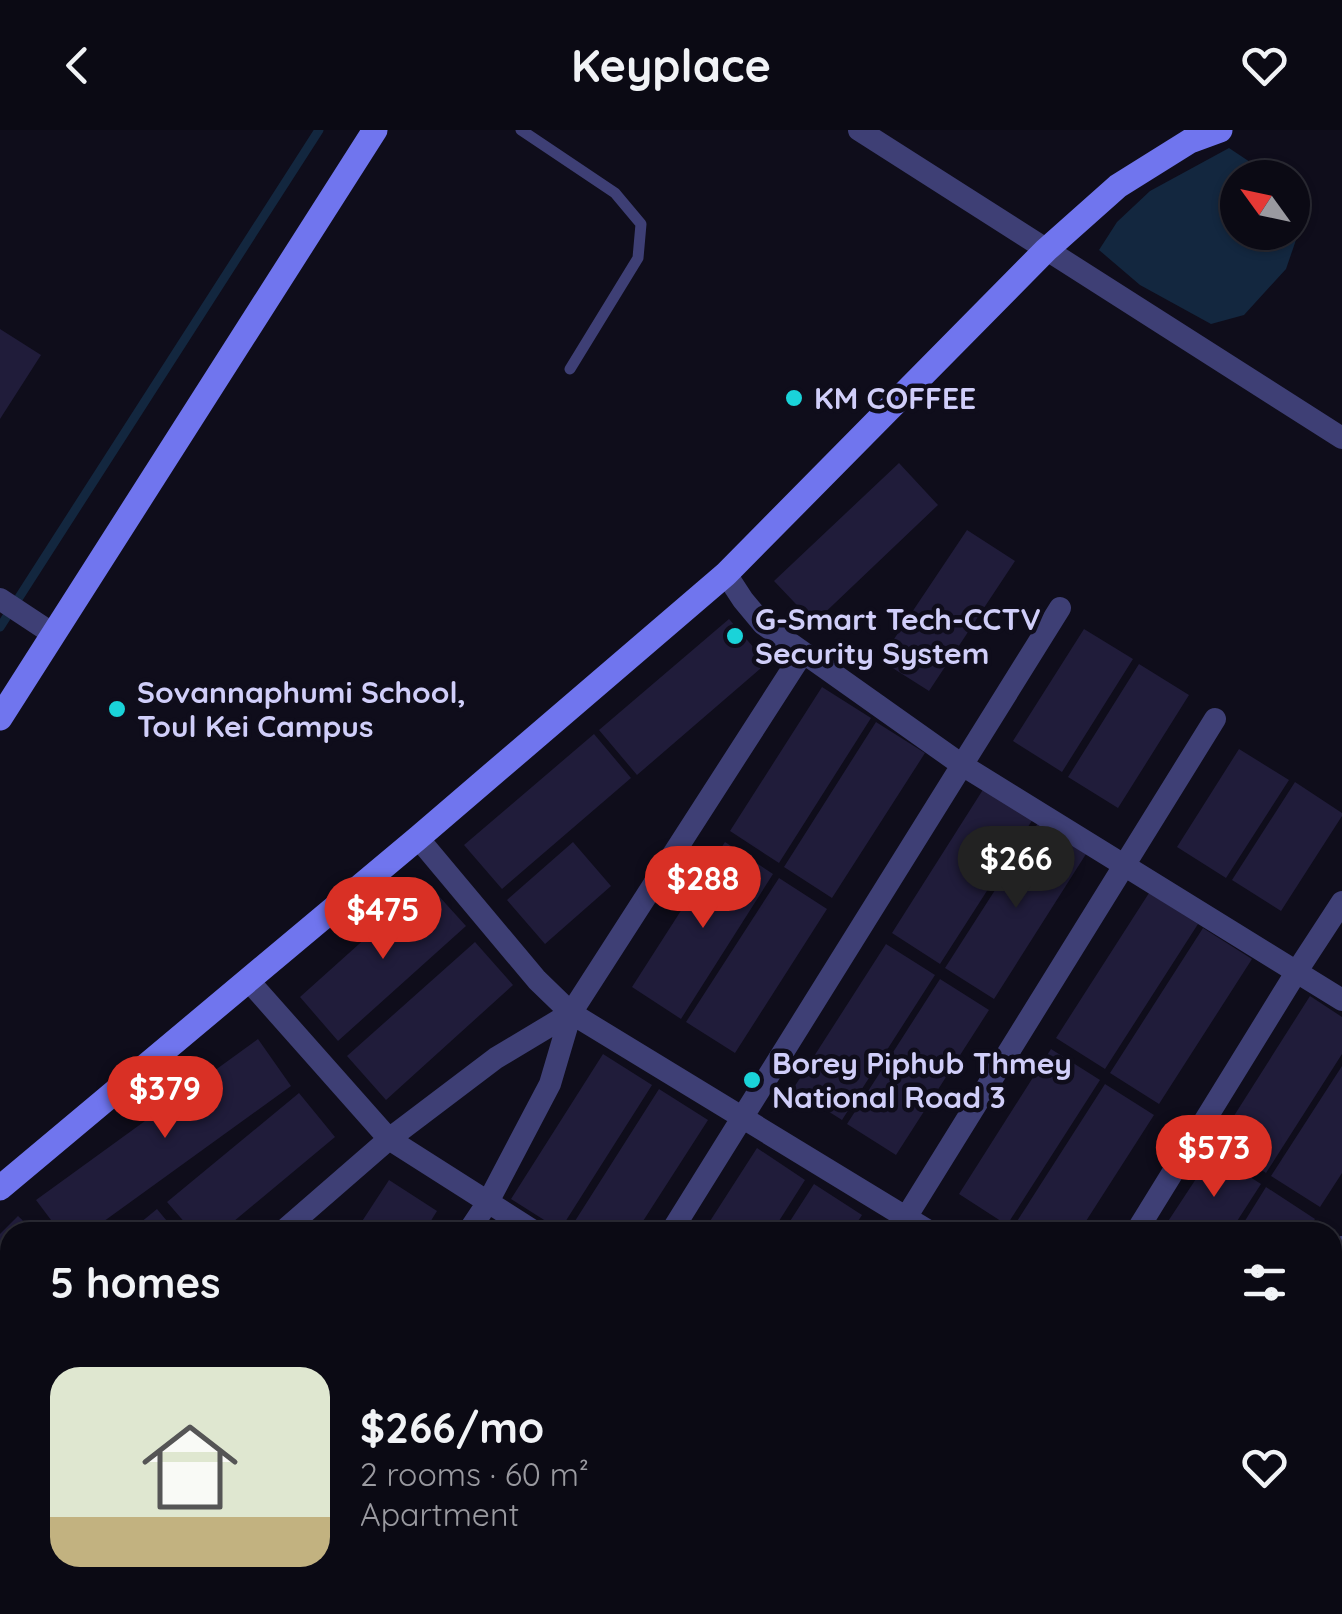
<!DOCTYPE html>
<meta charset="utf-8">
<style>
body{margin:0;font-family:Quicksand,sans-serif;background:#14131d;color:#f1f3f6;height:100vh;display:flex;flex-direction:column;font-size:38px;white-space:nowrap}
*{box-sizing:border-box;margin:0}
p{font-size:32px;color:#9a9aa0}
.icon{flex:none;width:55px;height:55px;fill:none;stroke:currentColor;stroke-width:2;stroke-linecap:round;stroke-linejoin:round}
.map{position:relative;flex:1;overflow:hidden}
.side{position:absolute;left:0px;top:1092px;width:1342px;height:392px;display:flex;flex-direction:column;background:#0b0a14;border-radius:30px 30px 0 0;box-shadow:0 2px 8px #0004,0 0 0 2px #2b2b34}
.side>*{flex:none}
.needle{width:65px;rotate:303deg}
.buttons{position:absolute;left:1220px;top:30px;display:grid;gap:20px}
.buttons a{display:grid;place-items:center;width:90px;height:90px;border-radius:50%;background:#0b0a14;box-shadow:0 2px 8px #0004,0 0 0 2px #2b2b34;font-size:50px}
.price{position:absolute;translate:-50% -85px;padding:0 22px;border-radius:35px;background:#d93025;color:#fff;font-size:32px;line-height:65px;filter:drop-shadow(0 2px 5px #0008)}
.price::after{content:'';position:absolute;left:50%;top:60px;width:30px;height:22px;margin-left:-15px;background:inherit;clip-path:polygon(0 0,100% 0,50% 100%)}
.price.selected{background:#222;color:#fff}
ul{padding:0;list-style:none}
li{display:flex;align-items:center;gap:30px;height:250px;padding:0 50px}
li span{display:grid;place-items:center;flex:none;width:280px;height:200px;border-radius:30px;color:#555}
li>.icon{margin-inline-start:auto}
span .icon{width:120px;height:120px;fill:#fffc;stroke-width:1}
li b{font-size:42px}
h2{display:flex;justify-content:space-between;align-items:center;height:120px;padding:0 50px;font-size:42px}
header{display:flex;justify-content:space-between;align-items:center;height:130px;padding:0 50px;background:#0b0a14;font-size:45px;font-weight:700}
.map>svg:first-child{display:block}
.water{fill:#13273f}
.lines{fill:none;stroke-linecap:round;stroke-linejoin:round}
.stream{stroke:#13273f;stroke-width:9}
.building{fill:#201c3a}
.lane{stroke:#3e3f75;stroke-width:11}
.street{stroke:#3e3f75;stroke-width:22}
.secondary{stroke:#7075ee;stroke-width:25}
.poi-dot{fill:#1ad3d9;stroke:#0f0d1b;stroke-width:4}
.labels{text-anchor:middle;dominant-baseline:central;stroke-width:9;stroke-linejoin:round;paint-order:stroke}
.poi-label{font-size:30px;font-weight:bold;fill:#d0cef9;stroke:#0f0d1b;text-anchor:start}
</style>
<header><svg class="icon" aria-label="back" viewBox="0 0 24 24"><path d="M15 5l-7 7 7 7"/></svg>Keyplace<svg class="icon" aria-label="heart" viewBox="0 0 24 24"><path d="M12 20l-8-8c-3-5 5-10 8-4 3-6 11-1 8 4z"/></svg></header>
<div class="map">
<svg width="1342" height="1484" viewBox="0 0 1342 1484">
<rect width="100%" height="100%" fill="#0f0d1b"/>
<!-- water -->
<path class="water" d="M 1229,18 L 1256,36 L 1263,47 L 1238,48 L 1238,102 L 1292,102 L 1293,99 L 1297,107 L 1286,139 L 1244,185 L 1211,194 L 1140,155 L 1099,120 L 1117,92 L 1150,61 Z"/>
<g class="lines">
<!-- stream -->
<path class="stream" d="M 0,497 L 319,0"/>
</g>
<!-- building -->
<path class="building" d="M 0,199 L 41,225 L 0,289 Z
M 899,333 L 938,375 L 814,493 L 774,451 Z
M 967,400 L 1015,431 L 929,561 L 880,530 Z
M 729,489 L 767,533 L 637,645 L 599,600 Z
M 1084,499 L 1133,529 L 1062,642 L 1013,611 Z
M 1139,534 L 1189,565 L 1118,678 L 1068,647 Z
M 822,557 L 871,588 L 779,733 L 730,701 Z
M 876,592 L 925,623 L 832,768 L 784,737 Z
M 594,604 L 631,648 L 502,759 L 464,715 Z
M 1239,619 L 1289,650 L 1226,748 L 1177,717 Z
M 1295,652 L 1342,683 L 1342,686 L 1281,781 L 1232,750 Z
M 984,658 L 1033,689 L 940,834 L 892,803 Z
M 1038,693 L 1086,724 L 994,869 L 945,838 Z
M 573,712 L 611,756 L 545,814 L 507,770 Z
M 725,712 L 773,744 L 681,889 L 632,857 Z
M 779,748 L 827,779 L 735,923 L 686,892 Z
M 427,753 L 466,796 L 338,911 L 300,867 Z
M 1149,763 L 1198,794 L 1105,939 L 1056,908 Z
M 1203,798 L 1252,829 L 1159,974 L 1110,943 Z
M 475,812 L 513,855 L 386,970 L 347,926 Z
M 886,814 L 935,845 L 842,990 L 793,959 Z
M 940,849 L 989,880 L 896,1025 L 847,994 Z
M 1310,866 L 1342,887 L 1342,924 L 1266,1043 L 1218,1011 Z
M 258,909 L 291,956 L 89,1102 L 60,1102 L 36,1070 Z
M 1051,919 L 1100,950 L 1007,1095 L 959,1064 Z
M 603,924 L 652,955 L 560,1100 L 511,1069 Z
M 1342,936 L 1342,1043 L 1320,1077 L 1271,1046 Z
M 1105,954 L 1154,985 L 1079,1102 L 1019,1102 L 1012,1099 Z
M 659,959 L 708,990 L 636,1102 L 568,1102 Z
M 299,963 L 335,1007 L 221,1102 L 193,1102 L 167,1072 Z
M 757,1018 L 805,1050 L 772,1102 L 703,1102 Z
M 1213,1023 L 1261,1054 L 1230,1102 L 1161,1102 Z
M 389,1050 L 437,1081 L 424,1102 L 355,1102 Z
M 814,1054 L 862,1085 L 851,1102 L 783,1102 Z
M 1266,1057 L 1315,1089 L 1306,1102 L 1238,1102 Z
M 157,1079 L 176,1102 L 129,1102 Z
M 18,1086 L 35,1102 L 10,1102 L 10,1176 L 0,1186 L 0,1104 Z
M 1342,1179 L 1342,1287 L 1332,1301 L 1332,1194 Z
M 10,1202 L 10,1280 L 0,1290 L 0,1211 Z
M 55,1475 L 108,1475 L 102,1484 L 69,1484 Z
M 119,1475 L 187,1475 L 181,1484 L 113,1484 Z
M 252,1475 L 321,1475 L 315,1484 L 247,1484 Z
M 334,1475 L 377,1475 L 391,1484 L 328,1484 Z
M 470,1475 L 538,1475 L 533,1484 L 464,1484 Z
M 548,1475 L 617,1475 L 611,1484 L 542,1484 Z
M 699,1475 L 716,1475 L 730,1484 L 693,1484 Z
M 733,1475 L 765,1475 L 759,1484 L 747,1484 Z
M 774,1475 L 843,1475 L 838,1484 L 768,1484 Z
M 929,1475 L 998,1475 L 992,1484 L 923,1484 Z
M 1007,1475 L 1056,1475 L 1070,1484 L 1001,1484 Z
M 1155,1475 L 1210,1475 L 1204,1484 L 1169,1484 Z
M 1217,1475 L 1286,1475 L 1280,1484 L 1212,1484 Z"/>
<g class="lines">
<!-- lane -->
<path class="lane" d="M 521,0 L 615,63 L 641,94 L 638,128 L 570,239"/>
<!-- street -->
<path class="street" d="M 859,0 L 1342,308
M 726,444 L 743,470 L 763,494 L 962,635 L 1342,870
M 0,469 L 53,504
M 418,708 L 537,850 L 571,883 L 930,1102
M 248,850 L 389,1009 L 535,1102
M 282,1102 L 389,1009 L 496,928 L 571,883 L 802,524
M 468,1102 L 488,1072 L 550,954 L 571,883
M 671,1102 L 1060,478
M 897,1102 L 1215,589
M 1136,1102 L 1297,841 L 1342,772
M 1332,1132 L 1342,1117
M 0,1349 L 10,1340
M 1332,1351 L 1342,1357
M 1332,1472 L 1342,1457
M 1115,1475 L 1129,1484
M 2,1484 L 10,1471
M 221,1484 L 227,1475
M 433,1484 L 439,1475
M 655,1484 L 661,1475
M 897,1484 L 903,1475"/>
<!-- secondary -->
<path class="secondary" d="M 0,588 L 375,0
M 0,1058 L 418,708 L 726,444 L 1046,120 L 1118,56 L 1190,11 L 1220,0"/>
</g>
<!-- markers -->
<g class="poi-dot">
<circle cx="794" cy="268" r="10"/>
<circle cx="735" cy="506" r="10"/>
<circle cx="117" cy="579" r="10"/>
<circle cx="752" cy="950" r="10"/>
</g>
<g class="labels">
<!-- poi labels -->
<g class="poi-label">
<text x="814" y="268">KM COFFEE</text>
<text x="755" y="489">G-Smart Tech-CCTV<tspan x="755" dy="34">Security System</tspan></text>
<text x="137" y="562">Sovannaphumi School,<tspan x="137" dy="34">Toul Kei Campus</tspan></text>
<text x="772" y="933">Borey Piphub Thmey<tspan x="772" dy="34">National Road 3</tspan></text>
</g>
</g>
</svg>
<div class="buttons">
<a><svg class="needle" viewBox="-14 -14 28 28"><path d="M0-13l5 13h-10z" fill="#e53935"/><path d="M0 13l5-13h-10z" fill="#9a9aa0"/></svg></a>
</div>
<b class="price selected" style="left:1016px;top:781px">$266</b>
<b class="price" style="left:703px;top:801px">$288</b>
<b class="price" style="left:383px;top:832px">$475</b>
<b class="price" style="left:165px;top:1011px">$379</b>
<b class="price" style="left:1214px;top:1070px">$573</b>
<section class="side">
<h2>5 homes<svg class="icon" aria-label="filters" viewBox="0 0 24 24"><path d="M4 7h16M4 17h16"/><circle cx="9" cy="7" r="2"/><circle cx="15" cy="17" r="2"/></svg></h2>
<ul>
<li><span style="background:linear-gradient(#dfe7d0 75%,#c2b280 0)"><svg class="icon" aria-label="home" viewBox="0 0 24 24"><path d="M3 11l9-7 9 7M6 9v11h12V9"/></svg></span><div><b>$266/mo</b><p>2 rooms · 60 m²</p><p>Apartment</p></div><svg class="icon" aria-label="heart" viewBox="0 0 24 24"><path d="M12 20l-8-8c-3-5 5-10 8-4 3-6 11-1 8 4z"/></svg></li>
</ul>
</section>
</div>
